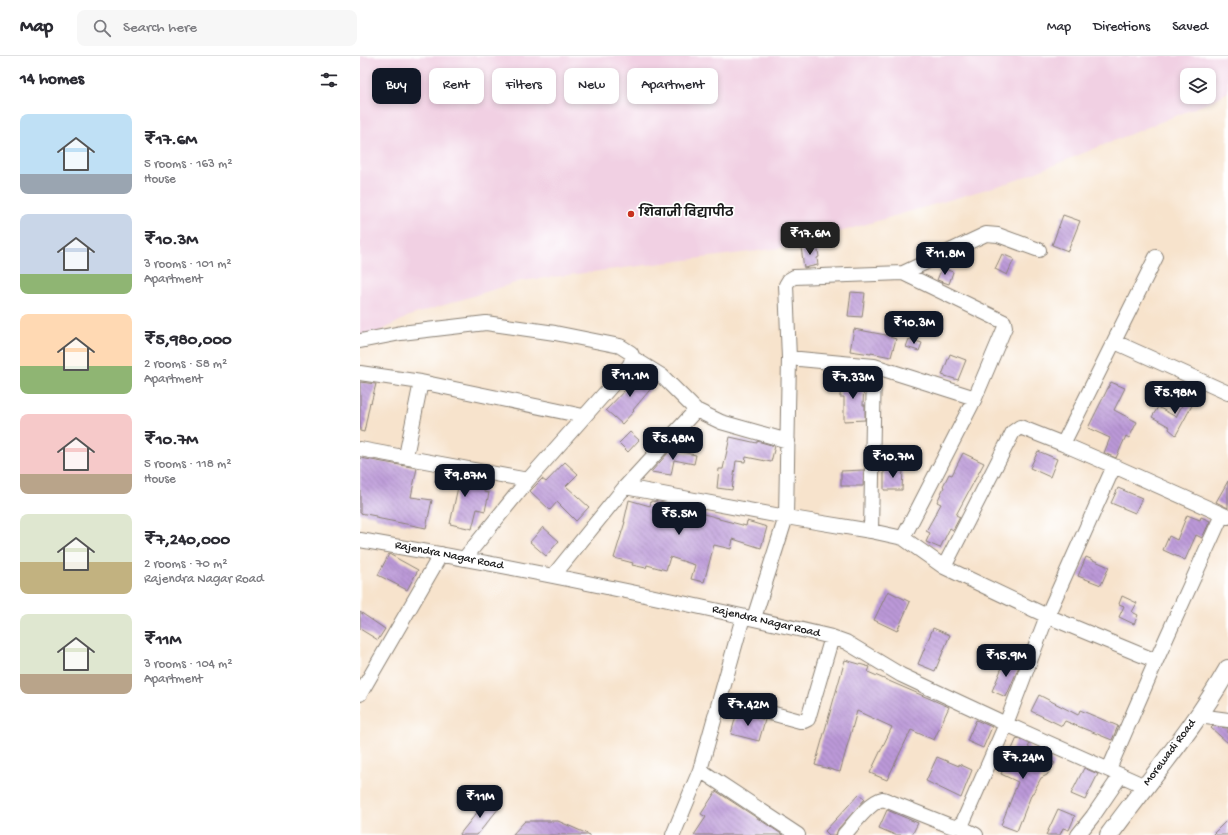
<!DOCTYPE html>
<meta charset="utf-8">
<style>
body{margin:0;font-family:"Gochi Hand","Playpen Sans Deva",sans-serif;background:#f7f7f7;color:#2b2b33;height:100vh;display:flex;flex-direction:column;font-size:15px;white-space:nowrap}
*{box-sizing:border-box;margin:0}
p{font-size:13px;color:#7c7c81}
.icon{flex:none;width:22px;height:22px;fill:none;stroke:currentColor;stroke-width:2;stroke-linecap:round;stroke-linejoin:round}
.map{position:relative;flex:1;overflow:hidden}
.drawer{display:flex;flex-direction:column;background:#fff;width:360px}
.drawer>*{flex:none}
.banner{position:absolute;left:12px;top:12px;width:380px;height:36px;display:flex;gap:8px}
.fabs{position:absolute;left:820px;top:12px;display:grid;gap:8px}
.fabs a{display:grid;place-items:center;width:36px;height:36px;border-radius:8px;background:#fff;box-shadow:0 2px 6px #0003;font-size:20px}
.price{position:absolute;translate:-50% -34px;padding:0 9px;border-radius:8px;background:#111827;color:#fff;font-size:13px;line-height:26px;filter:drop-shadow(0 1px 2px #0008)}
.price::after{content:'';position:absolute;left:50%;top:24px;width:12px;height:9px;margin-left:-6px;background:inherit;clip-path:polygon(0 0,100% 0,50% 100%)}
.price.active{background:#222;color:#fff}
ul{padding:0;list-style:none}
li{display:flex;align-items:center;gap:12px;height:100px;padding:0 20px}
li span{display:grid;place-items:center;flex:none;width:112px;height:80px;border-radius:8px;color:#555}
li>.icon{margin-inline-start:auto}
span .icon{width:48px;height:48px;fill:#fffc;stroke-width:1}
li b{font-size:17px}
h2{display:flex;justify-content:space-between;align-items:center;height:48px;padding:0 20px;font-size:17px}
.chip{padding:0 14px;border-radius:8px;background:#fff;box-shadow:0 2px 6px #0003;font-size:14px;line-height:36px}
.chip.active{background:#111827;color:#fff}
header{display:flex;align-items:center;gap:24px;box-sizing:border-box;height:56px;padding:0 20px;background:#fff;border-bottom:1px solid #e1e1e2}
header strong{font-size:19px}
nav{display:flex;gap:22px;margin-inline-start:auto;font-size:14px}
.search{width:280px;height:36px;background:#f7f7f7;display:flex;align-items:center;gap:10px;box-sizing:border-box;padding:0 14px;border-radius:8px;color:#7c7c81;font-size:15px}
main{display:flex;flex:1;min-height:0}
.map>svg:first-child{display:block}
.built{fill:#f1d0e3;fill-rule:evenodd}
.building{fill:url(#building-back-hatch)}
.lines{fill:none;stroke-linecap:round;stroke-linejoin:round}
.minor-casing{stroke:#8a8074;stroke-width:16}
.major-casing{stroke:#8a8074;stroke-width:20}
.minor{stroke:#fff;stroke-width:14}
.major{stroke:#fff;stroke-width:18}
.poi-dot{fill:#c8321e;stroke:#fff;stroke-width:1.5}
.labels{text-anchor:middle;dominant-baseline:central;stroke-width:3.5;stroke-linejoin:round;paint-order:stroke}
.poi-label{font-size:12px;font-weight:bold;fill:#1c1c1c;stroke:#fff;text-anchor:start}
.street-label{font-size:12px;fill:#1c1c1c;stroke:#fff}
</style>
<header>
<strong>Map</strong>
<div class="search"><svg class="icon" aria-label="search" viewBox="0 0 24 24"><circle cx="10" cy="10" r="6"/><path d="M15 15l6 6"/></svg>Search here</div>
<nav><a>Map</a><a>Directions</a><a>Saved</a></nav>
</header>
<main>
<section class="drawer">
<h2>14 homes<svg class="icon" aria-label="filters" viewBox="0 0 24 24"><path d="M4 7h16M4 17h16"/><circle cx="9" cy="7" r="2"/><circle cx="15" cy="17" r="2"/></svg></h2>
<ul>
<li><span style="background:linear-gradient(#bfe0f5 75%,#9aa5b1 0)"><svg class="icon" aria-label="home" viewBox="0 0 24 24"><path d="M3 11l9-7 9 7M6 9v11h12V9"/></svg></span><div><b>₹17.6M</b><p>5 rooms · 163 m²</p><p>House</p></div></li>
<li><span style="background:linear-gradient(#c9d6e8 75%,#8fb573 0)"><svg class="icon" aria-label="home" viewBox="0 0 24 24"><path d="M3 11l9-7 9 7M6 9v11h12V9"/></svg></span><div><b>₹10.3M</b><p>3 rooms · 101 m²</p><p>Apartment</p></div></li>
<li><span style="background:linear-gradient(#ffd9b3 65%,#8fb573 0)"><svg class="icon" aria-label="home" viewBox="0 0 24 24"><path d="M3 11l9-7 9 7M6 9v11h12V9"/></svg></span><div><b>₹5,980,000</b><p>2 rooms · 58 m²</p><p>Apartment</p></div></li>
<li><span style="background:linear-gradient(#f6c9c9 75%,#b9a48a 0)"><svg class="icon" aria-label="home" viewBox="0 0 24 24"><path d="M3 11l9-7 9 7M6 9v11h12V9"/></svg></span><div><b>₹10.7M</b><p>5 rooms · 118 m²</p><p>House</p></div></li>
<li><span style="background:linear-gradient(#dfe7d0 60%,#c2b280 0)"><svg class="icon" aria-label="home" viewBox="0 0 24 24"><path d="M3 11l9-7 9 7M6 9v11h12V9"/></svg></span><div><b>₹7,240,000</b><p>2 rooms · 70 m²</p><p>Rajendra Nagar Road</p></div></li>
<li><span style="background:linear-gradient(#dfe7d0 75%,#b9a48a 0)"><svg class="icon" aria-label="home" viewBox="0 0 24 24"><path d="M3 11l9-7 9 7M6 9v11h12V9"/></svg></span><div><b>₹11M</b><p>3 rooms · 104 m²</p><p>Apartment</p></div></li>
</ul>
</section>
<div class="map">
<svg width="868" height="779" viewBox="0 0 868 779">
<defs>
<pattern id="building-back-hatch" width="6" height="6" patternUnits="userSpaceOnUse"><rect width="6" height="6" fill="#bb99d8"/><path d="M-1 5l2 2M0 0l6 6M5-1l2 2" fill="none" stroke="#977cae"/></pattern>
</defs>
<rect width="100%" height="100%" fill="#fff"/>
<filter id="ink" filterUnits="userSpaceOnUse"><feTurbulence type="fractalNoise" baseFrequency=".025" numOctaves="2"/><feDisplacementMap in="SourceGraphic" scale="8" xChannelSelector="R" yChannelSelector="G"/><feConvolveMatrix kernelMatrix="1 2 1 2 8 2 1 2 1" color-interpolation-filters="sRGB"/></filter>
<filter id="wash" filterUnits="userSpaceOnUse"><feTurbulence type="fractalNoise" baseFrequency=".012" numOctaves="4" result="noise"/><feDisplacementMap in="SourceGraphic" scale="16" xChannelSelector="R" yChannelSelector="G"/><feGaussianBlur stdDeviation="0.9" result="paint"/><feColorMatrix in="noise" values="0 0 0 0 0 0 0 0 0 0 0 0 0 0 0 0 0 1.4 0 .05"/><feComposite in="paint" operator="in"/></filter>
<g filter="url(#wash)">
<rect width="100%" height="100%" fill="#f7e3cc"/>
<!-- built -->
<path class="built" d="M 0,0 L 868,0 L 868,36 L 850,46 L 654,125 L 428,191 L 161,225 L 49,260 L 0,286 ZM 827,19 L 849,19 L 849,41 L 827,41 Z"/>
<g id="blocks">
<!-- building -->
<path class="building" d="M 703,159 L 720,165 L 708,195 L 692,189 Z
M 457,188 L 459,201 L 457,202 L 458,209 L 444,212 L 441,191 Z
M 642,198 L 654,203 L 647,219 L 635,213 Z
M 582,212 L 593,216 L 589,228 L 577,224 Z
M 491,236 L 505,237 L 502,261 L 488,260 Z
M 494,273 L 531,280 L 530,281 L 536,283 L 531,301 L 511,297 L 511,298 L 490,295 Z
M 549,283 L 562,287 L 559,295 L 546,291 Z
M 590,298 L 606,304 L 598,324 L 582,319 Z
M 278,315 L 294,329 L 273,354 L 274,355 L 262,368 L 246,354 L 268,331 L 265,329 Z
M 481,324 L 504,325 L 503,349 L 505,349 L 505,364 L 484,365 L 484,341 L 480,341 Z
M 0,326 L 16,328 L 11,347 L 10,346 L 4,376 L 0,375 Z
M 751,326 L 765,332 L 754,354 L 777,366 L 769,382 L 766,380 L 756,402 L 744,397 L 750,382 L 728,372 Z
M 828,338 L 836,342 L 816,379 L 809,373 L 810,371 L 792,361 L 798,351 L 816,361 Z
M 270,376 L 279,384 L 268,396 L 259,387 Z
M 370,381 L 397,387 L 397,385 L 415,390 L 411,406 L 386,401 L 385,406 L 376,405 L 372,434 L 357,432 L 359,413 L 363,413 Z
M 317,387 L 316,395 L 336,399 L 334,408 L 314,404 L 311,419 L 291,416 Z
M 678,395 L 697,403 L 690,421 L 670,412 Z
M 603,397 L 624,407 L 596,459 L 600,461 L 593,474 L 590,472 L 580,492 L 566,486 L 570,477 L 566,475 L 581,448 L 577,446 L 584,431 L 583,430 L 589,418 L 592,419 Z
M 0,402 L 57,412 L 51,441 L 72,444 L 66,472 L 16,462 L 16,460 L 0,457 Z
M 205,406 L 218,418 L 206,430 L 229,451 L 216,465 L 197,446 L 190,454 L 170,435 L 182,423 L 186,426 Z
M 524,413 L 543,413 L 542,434 L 524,434 Z
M 504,414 L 503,430 L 481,430 L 481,415 Z
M 77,416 L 126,425 L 124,436 L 129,437 L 125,455 L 117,453 L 112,473 L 90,468 L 98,431 L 75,426 Z
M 868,425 L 868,452 L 856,446 Z
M 758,432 L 782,442 L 775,457 L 751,447 Z
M 269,444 L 290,450 L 291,445 L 331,452 L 341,454 L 340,457 L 359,462 L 359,463 L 386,470 L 387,465 L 407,471 L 401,492 L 373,483 L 371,493 L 354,489 L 344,526 L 331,523 L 335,509 L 310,501 L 306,514 L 287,509 L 286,512 L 272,509 L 273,507 L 254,502 L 265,466 L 264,466 Z
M 827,459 L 840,464 L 841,461 L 850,465 L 842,482 L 836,479 L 825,504 L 803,494 L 809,480 L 817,484 Z
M 183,471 L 199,485 L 186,500 L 170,486 Z
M 29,498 L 58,514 L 47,534 L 18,519 Z
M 726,501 L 749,511 L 741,529 L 718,520 Z
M 528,535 L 550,546 L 537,575 L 514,564 Z
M 762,540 L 777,547 L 772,556 L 778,559 L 774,568 L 759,561 L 764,550 L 759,548 Z
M 0,556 L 25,573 L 18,584 L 0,573 Z
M 573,572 L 590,579 L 575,615 L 558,608 Z
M 646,602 L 660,608 L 646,641 L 632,635 Z
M 485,604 L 510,611 L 508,616 L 589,651 L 574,684 L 551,674 L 527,724 L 510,717 L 532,671 L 497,655 L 480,716 L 455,709 Z
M 679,639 L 718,659 L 720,654 L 758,670 L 752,684 L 705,665 L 702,670 L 671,655 Z
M 377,656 L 405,664 L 399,685 L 371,678 Z
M 616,664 L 632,671 L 623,692 L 607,685 Z
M 853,670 L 868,672 L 868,687 L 851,672 Z
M 657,682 L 670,688 L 668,691 L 695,707 L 687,719 L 681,722 L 673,737 L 672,737 L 657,775 L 641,769 L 658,726 L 641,718 Z
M 577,701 L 599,710 L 599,708 L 612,714 L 601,742 L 566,725 Z
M 724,712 L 738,718 L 725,744 L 711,738 Z
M 356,735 L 423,779 L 334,779 L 346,761 L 341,758 Z
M 499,738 L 505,743 L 478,773 L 476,779 L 469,779 L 465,775 Z
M 128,743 L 139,752 L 117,779 L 99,779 Z
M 698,753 L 715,760 L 709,774 L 703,772 L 700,779 L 686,779 Z
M 527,754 L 558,767 L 552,779 L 535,779 L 519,772 Z
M 868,763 L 868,779 L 852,779 Z
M 165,765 L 198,765 L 230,779 L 152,779 Z"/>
</g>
</g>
<g filter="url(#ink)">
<use href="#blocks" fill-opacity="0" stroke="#8a8074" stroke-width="1"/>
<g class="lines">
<!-- minor casing -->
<g class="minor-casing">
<path id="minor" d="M 543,217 L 626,178 L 638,179 L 679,194
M 0,285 L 41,277 L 126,267 L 195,277 L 260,290 L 271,297 L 273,302 L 302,320 L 336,354 L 361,366 L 428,385
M 755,286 L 868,337
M 429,302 L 514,310 L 615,342
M 0,317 L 61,326 L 223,360
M 0,393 L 168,424 L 269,310 L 273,302
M 46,400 L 61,326
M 754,410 L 868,461
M 265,431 L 426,461 L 511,475 L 543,482 L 615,342 L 645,271 L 644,266 L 543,217 L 434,221 L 429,224 L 426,229 L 429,302 L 426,461 L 394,562
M 511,475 L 514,310
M 543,482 L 584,511 L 687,560 L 796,605
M 0,484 C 158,511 316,544 472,581 L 486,586 L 541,619 L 646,668 L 785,730
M 104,503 L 168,424
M 584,511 L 653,376 L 660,371 L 703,388
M 193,520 L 265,431 L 336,354
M 383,561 L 340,714 L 438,779
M 0,638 L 81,498
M 360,643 L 440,665 L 444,665 L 448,663 L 472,581
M 839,660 L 868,664
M 749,713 L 796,605 L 862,459
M 598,770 L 603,766 L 646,668 L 687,560 L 754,410 L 703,388 L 796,201
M 313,779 L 340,714
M 484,779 C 493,769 510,745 523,743 L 588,769 L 594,771 L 598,770 L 616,779
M 718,779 L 733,760 L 761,719"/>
</g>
<!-- major casing -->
<g class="major-casing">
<path id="major" d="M 749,779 C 789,724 834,673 868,613"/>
</g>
<!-- minor -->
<use href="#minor" class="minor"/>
<!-- major -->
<use href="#major" class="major"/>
</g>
</g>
<!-- markers -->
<circle class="poi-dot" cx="271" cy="158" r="4"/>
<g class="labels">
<!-- poi labels -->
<g class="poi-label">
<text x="279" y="158">शिवाजी विद्यापीठ</text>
</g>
<!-- street labels -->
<g class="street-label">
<text transform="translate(89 500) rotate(11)">Rajendra Nagar Road</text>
<text transform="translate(406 566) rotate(13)">Rajendra Nagar Road</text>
<text transform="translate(810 697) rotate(-53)">Morewadi Road</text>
</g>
</g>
</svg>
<div class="fabs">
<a><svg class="icon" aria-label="layers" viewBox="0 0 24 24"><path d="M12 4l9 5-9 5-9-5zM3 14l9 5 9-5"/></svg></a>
</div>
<b class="price active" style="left:450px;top:200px">₹17.6M</b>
<b class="price" style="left:585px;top:220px">₹11.8M</b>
<b class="price" style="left:554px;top:289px">₹10.3M</b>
<b class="price" style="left:270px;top:342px">₹11.1M</b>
<b class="price" style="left:493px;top:344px">₹7.33M</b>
<b class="price" style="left:815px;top:359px">₹5.98M</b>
<b class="price" style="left:313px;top:405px">₹5.48M</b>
<b class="price" style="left:533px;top:423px">₹10.7M</b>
<b class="price" style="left:105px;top:442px">₹9.87M</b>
<b class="price" style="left:319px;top:480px">₹5.5M</b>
<b class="price" style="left:646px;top:622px">₹15.9M</b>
<b class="price" style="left:388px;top:671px">₹7.42M</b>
<b class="price" style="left:663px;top:724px">₹7.24M</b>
<b class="price" style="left:120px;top:763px">₹11M</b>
<div class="banner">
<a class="chip active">Buy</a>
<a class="chip">Rent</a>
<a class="chip">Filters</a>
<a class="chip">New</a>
<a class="chip">Apartment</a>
</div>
</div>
</main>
